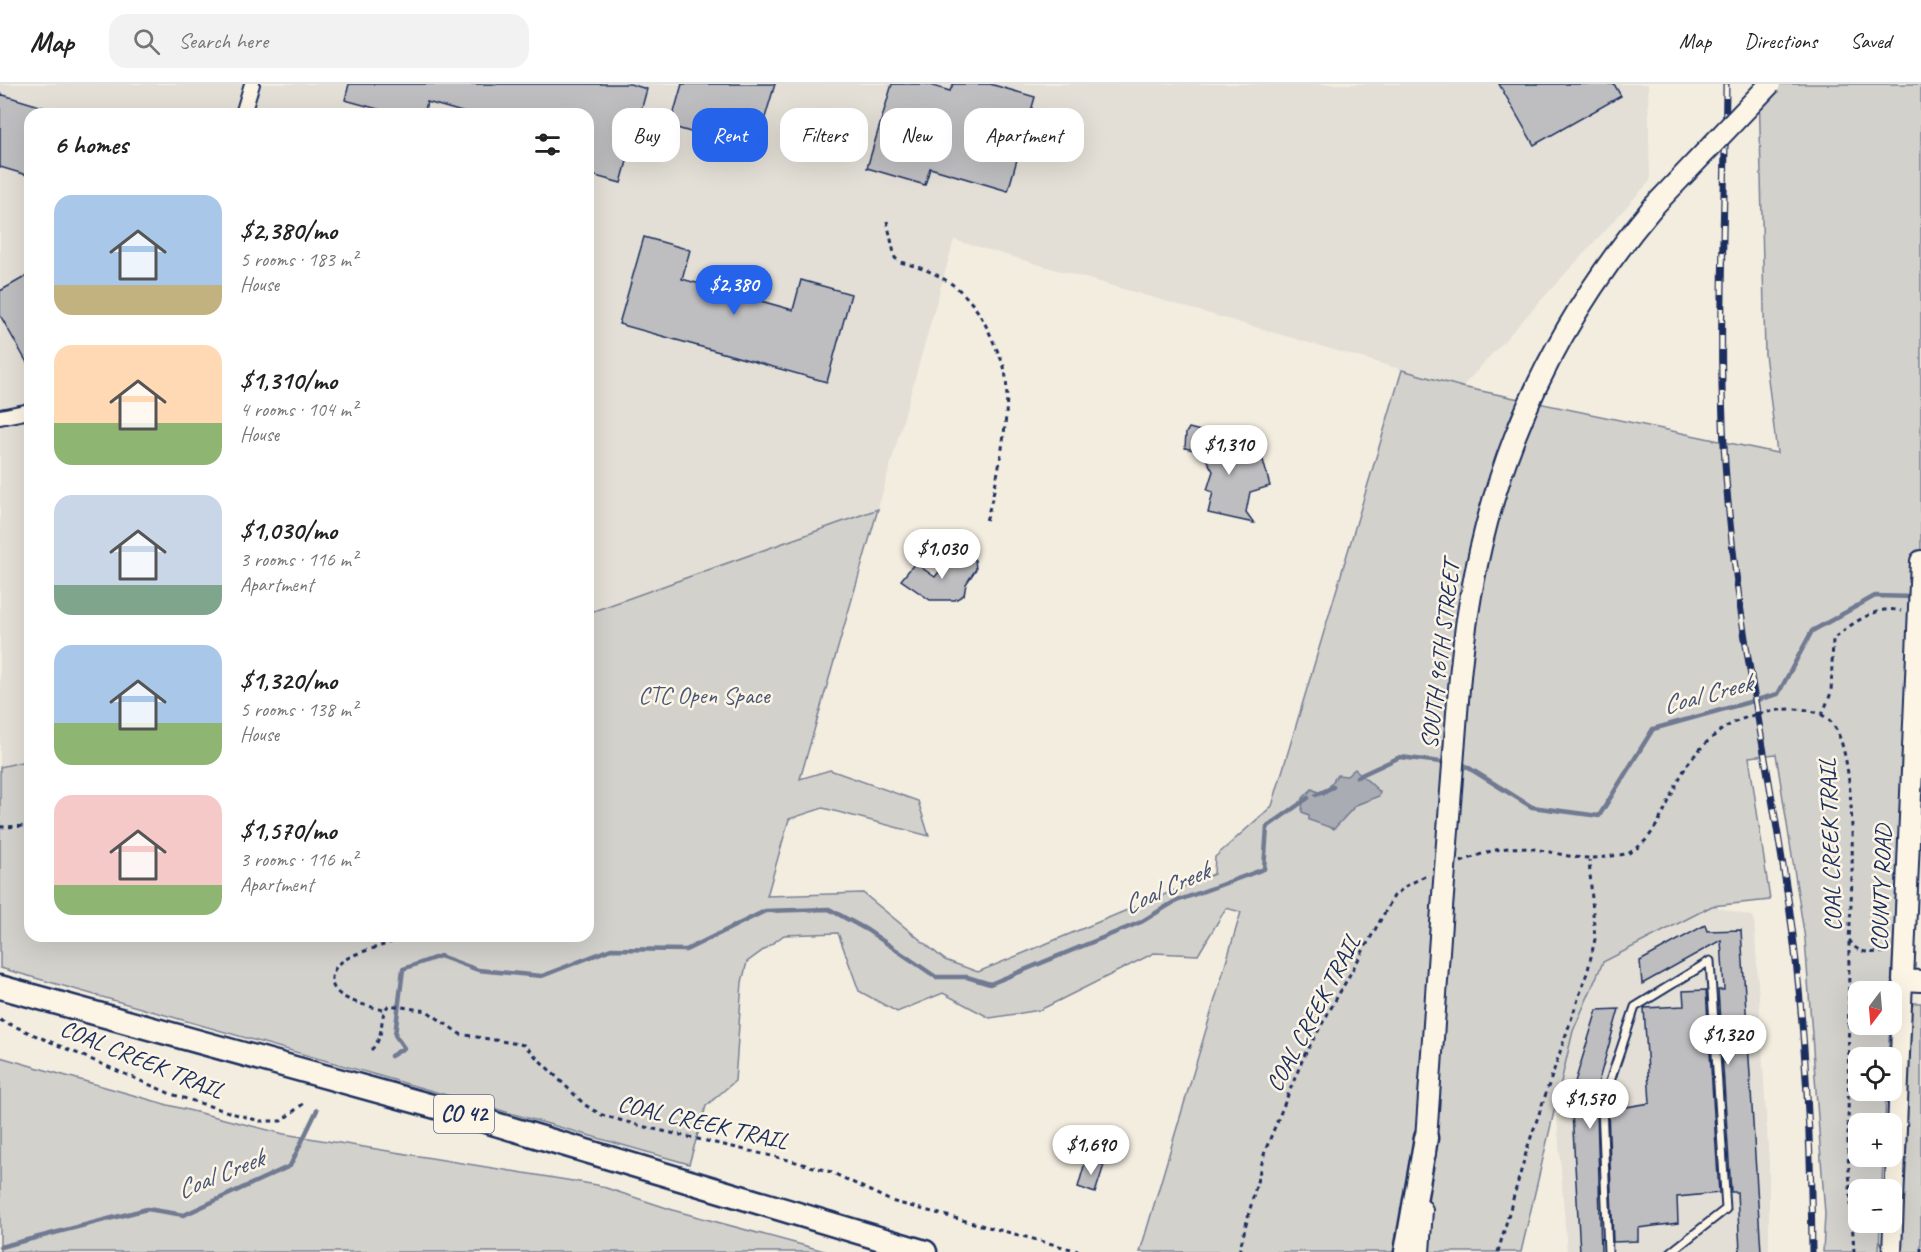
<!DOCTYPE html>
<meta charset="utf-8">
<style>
body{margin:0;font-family:Caveat,sans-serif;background:#f2f2f2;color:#222;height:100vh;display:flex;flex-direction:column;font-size:22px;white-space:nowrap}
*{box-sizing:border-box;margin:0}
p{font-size:20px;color:#767676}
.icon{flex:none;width:33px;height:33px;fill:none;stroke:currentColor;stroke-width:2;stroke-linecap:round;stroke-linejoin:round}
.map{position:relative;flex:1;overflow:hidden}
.side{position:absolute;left:24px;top:24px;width:570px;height:834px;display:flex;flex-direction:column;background:#fff;border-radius:18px;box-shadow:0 6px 24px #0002}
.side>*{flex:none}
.banner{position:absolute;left:612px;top:24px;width:570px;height:54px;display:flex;gap:12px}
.needle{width:39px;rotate:196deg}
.tools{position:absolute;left:1848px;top:897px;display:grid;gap:12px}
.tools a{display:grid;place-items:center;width:54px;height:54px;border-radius:12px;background:#fff;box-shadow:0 6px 24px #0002;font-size:30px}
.price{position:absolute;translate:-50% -51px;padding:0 14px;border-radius:21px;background:#fff;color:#222;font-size:20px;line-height:39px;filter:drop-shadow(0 2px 3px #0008)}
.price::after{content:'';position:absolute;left:50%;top:36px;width:18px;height:14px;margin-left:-9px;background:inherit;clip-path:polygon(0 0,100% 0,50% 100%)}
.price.selected{background:#2563eb;color:#fff}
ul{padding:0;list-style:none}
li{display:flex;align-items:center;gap:18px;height:150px;padding:0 30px}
li span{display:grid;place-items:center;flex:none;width:168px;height:120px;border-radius:18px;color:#555}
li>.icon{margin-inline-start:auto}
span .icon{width:72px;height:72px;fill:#fffc;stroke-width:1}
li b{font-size:26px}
h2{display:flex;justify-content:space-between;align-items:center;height:72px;padding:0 30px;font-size:26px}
.tag{padding:0 21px;border-radius:18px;background:#fff;box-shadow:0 6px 24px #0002;font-size:21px;line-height:54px}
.tag.selected{background:#2563eb;color:#fff}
header{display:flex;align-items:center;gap:36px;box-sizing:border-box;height:84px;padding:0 30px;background:#fff;border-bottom:2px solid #e0e0e0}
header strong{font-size:28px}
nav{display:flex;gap:33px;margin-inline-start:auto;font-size:21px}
.search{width:420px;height:54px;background:#f2f2f2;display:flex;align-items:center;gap:15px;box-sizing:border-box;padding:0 21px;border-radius:18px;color:#767676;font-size:22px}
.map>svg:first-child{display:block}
.built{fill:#e3dfd6}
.green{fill:#d3d1cc;stroke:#778095;stroke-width:1.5}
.water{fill:#a9acb3;stroke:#707a91;stroke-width:1.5}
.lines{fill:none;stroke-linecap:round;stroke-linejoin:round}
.stream{stroke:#707a91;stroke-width:4.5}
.building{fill:#bebec0;stroke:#1b2f5e;stroke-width:1.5}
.service-casing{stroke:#1b2f5e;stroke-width:11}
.minor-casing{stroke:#1b2f5e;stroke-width:18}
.tertiary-casing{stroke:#1b2f5e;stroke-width:22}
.secondary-casing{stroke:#1b2f5e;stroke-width:24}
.primary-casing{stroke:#1b2f5e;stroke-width:27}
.path{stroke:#1b2f5e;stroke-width:3;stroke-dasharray:4.5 4.5;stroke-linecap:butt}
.service{stroke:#fcf5e5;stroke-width:7}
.minor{stroke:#fcf5e5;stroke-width:14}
.tertiary{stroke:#fcf5e5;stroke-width:18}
.secondary{stroke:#fcf5e5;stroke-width:20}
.primary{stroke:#fcf5e5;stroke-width:22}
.rail-casing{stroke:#1b2f5e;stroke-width:7}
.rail{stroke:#fcf5e5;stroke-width:4.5;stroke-dasharray:14;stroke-linecap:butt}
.secondary-bridge-casing{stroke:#1b2f5e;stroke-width:24;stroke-linecap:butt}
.secondary-bridge{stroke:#fcf5e5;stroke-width:20}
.labels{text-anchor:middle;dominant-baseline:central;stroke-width:5;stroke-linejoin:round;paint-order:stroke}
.shield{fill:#fcf5e5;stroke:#5e6a86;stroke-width:1.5}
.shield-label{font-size:22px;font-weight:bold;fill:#1b2f5e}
.street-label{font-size:24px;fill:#1b2f5e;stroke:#fcf5e5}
.park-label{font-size:24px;fill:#49587a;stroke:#fcf5e5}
.water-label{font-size:26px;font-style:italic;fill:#465478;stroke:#fcf5e5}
</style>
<header>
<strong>Map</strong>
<div class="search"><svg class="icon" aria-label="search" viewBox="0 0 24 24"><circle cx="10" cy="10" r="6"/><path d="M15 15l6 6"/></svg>Search here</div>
<nav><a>Map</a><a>Directions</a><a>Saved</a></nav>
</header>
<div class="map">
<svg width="1921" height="1168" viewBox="0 0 1921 1168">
<rect width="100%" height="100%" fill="#f3ede0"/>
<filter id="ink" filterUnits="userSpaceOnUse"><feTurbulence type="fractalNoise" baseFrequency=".0167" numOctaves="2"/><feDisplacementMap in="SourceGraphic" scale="12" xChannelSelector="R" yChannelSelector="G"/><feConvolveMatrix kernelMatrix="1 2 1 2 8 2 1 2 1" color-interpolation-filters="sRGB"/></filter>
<g filter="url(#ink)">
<!-- built -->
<path class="built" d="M 0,0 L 1648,0 L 1650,97 L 1462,303 L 954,156 L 878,425 L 588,529 L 588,30 L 30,30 L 30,676 L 0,683 Z
M 1712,822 L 1754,833 L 1769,1078 L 1769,1168 L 1567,1168 L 1556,1020 L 1573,947 L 1603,878 Z"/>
<!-- green -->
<path class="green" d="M 1759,0 L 1921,0 L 1921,471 L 1912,471 L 1891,907 L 1858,908 L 1858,940 L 1890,941 L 1888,973 L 1858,974 L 1858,1006 L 1886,1007 L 1885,1039 L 1858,1040 L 1858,1072 L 1883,1073 L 1882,1105 L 1858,1106 L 1858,1138 L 1880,1139 L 1879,1168 L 1823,1168 L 1825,1130 L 1805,855 L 1776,670 L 1749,673 L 1770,816 L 1712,822 L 1603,878 L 1573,947 L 1521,1168 L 1140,1168 L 1241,828 L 1226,824 L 1198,871 L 1154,869 L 1040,926 L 990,934 L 943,909 L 897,928 L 859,907 L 838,849 L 784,851 L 747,878 L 742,898 L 735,997 L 706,1022 L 689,1080 L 0,884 L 0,683 L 30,676 L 30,852 L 588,852 L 588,529 L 878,425 L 800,695 L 830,686 L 918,717 L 929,752 L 823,724 L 789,735 L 767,812 L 863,809 L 945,876 L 978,888 L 1214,790 L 1215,773 L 1272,722 L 1402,286 L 1462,303 L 1777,369 L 1765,270 Z
M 1914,919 L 1921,919 L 1921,1168 L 1900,1168 L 1910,926 Z
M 0,973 L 168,1021 L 284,1050 L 597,1101 L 676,1127 L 828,1168 L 0,1168 Z"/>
<!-- water -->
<path class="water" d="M 1355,685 L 1380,708 L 1379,712 L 1356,721 L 1334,745 L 1309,736 L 1309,731 L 1302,728 L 1303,714 L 1312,705 L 1324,711 L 1337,691 L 1347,692 Z"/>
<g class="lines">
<!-- stream -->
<path class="stream" d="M 1457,680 L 1464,681 L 1532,723 L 1599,732 L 1653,645 L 1778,610 L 1812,547 L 1875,512 L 1915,513
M 1357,693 L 1400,673 L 1449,679
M 1316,711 L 1333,703
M 391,972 L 404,964 L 395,951 L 403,885 L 440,872 L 478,886 L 542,892 L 611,865 L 686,866 L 765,827 L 829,825 L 867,846 L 936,893 L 967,893 L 990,900 L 1141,838 L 1174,818 L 1264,785 L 1267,743 L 1308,714
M 0,1163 L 147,1125 L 184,1131 L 290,1082 L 317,1026"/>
</g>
<!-- building -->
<path class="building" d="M 349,0 L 630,0 L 647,5 L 621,99 L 588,90 L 588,30 L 469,30 L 427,18 L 424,30 L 396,30 L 345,16 Z
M 682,0 L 775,0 L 755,67 L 670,42 Z
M 892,0 L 926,0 L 950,7 L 953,0 L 990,0 L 1035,13 L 1008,107 L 930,84 L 925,101 L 867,84 Z
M 1499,0 L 1614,0 L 1621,12 L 1534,61 Z
M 0,10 L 56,27 L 56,30 L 30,30 L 30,92 L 0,83 Z
M 644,153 L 690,166 L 682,195 L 793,226 L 801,196 L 851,210 L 827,298 L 619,240 Z
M 30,190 L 30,284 L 0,231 L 0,207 Z
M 1189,344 L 1215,351 L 1223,365 L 1263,376 L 1270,402 L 1250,408 L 1246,428 L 1254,439 L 1208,429 L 1213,408 L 1207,406 L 1213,387 L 1202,368 L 1185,364 L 1186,349 Z
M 970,471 L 975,476 L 976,485 L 966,500 L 964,511 L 955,516 L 930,516 L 901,496 L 915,479 L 935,493 L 942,484 L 953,482 L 961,472 Z
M 1705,841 L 1707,847 L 1741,846 L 1761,1168 L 1740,1168 L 1737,1108 L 1731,1108 L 1718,906 L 1724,906 L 1721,856 L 1642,900 L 1640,877 Z
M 1706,906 L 1719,1109 L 1677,1113 L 1678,1139 L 1638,1144 L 1638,1157 L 1613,1158 L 1608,1026 L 1650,1019 L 1644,924 L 1684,922 L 1683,907 Z
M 1619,925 L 1590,1028 L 1597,1027 L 1601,1168 L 1580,1168 L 1571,1011 L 1597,926 Z
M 1086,1075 L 1104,1081 L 1095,1109 L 1078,1103 Z"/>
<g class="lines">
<!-- service casing -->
<g class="service-casing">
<path id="service" d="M 1608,1168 L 1602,1021 L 1635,923 L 1710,877 L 1726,1125 L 1671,1168"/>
</g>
<!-- minor casing -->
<g class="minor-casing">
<path id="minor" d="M 243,30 L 252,0
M 0,333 L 30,327"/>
</g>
<!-- tertiary casing -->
<g class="tertiary-casing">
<path id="tertiary" d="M 1892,1168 L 1903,896"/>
</g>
<!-- secondary casing -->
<g class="secondary-casing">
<path id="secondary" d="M 1921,477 L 1903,896 L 1921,897
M 1458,616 C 1472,427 1530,269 1653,123
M 1425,1070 L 1442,824
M 1419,1168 L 1422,1126"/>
</g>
<!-- primary casing -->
<g class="primary-casing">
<path id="primary" d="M 0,903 L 472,1033 L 925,1168
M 1406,1168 L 1426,1054"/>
</g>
<!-- path -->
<path class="path" d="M 887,137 L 895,174 L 900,178 C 949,190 974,211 993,257 C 997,267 1003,277 1005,287 C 1012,326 997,400 986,437
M 1822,631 L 1831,609 L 1833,555 C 1850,541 1877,520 1901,527
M 0,743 L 30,742
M 1461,778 C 1481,770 1500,762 1522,764 C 1557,766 1574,779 1612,772 C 1617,771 1624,771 1629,769 C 1664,751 1669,701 1694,672 C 1720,642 1739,632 1779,626 C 1796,624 1817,624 1830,637 C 1860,667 1852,811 1849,855 C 1857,872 1872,868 1888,868
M 1849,858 L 1848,1069 L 1854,1168
M 383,926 C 367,921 330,916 332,894 C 334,867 386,866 402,852
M 0,936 L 171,1010 L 235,1030 L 260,1037 L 281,1037 L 303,1020
M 371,966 C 387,951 377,932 389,921 L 427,927 L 460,950 L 524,961 L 585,1021 L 602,1031 L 641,1042 L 789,1076 L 831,1088 L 891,1117 L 1082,1168
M 1239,1168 L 1265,1067 L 1304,972 L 1394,812 L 1406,802 L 1427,791
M 1498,1168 L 1528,1062 L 1588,886 L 1595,855 L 1589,776
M 1921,1168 L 1921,1164"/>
<!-- service -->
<use href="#service" class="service"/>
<!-- minor -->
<use href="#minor" class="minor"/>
<!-- tertiary -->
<use href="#tertiary" class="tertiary"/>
<!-- secondary -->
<use href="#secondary" class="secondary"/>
<!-- primary -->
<use href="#primary" class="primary"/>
<!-- rail casing -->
<g class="rail-casing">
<path id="rail" d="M 1726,0 C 1725,149 1714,299 1731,448 C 1744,573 1771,696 1789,821 C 1805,936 1811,1052 1812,1168"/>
</g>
<!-- rail -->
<use href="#rail" class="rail"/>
<!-- secondary-bridge casing -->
<g class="secondary-bridge-casing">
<path id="secondary-bridge" d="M 1653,123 L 1770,0
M 1442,824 L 1458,616"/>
</g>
<!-- secondary-bridge -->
<use href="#secondary-bridge" class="secondary-bridge"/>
</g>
</g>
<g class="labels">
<!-- shield labels -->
<rect class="shield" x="434" y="1011" width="60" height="38" rx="4.5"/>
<g class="shield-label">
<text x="464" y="1030">CO 42</text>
</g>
<!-- street labels -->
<g class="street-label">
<text transform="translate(1440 571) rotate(-83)">SOUTH 96TH STREET</text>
<text transform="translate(1830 761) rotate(-92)">COAL CREEK TRAIL</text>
<text transform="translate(1881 804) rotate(-88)">COUNTY ROAD</text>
<text transform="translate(1313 929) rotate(-62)">COAL CREEK TRAIL</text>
<text transform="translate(142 975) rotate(22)">COAL CREEK TRAIL</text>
<text transform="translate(703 1038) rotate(13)">COAL CREEK TRAIL</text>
</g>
<!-- park labels -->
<g class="park-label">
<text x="704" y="611">CTC Open Space</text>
</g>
<!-- water labels -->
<g class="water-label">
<text transform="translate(1707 610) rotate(-15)">Coal Creek</text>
<text transform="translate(1166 804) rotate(-24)">Coal Creek</text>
<text transform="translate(220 1090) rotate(-22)">Coal Creek</text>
</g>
</g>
</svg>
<div class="tools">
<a><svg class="needle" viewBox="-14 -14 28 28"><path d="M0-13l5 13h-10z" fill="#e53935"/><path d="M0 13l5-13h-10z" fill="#767676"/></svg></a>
<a><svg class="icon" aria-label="locate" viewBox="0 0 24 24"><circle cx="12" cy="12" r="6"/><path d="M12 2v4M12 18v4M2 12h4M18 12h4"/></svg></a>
<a>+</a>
<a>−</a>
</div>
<b class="price selected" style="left:734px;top:232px">$2,380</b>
<b class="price" style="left:1229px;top:392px">$1,310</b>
<b class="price" style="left:942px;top:496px">$1,030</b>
<b class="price" style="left:1728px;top:982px">$1,320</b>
<b class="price" style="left:1590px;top:1046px">$1,570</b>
<b class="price" style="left:1091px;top:1092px">$1,690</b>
<div class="banner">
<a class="tag">Buy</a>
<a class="tag selected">Rent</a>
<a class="tag">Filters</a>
<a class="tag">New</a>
<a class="tag">Apartment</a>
</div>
<section class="side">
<h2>6 homes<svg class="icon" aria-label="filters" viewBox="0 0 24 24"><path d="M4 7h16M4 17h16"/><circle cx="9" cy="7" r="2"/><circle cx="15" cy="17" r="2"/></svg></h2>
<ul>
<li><span style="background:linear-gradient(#a9c7e8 75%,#c2b280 0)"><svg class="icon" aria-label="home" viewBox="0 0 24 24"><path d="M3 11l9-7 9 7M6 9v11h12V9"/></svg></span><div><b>$2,380/mo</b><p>5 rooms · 183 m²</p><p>House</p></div></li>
<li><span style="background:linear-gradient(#ffd9b3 65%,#8fb573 0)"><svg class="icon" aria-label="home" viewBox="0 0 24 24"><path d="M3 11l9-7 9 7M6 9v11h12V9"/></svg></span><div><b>$1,310/mo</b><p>4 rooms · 104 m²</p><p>House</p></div></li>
<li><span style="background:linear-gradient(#c9d6e8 75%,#7fa58c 0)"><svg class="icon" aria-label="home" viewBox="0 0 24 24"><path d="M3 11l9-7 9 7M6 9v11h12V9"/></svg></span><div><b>$1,030/mo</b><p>3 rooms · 116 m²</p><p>Apartment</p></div></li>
<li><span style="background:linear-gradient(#a9c7e8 65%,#8fb573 0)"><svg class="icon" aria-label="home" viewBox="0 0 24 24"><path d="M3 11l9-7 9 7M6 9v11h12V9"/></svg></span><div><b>$1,320/mo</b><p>5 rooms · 138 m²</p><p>House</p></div></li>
<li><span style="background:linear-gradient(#f6c9c9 75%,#8fb573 0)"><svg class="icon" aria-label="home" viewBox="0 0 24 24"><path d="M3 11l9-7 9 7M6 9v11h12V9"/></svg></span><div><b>$1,570/mo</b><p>3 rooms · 116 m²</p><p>Apartment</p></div></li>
</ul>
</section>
</div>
